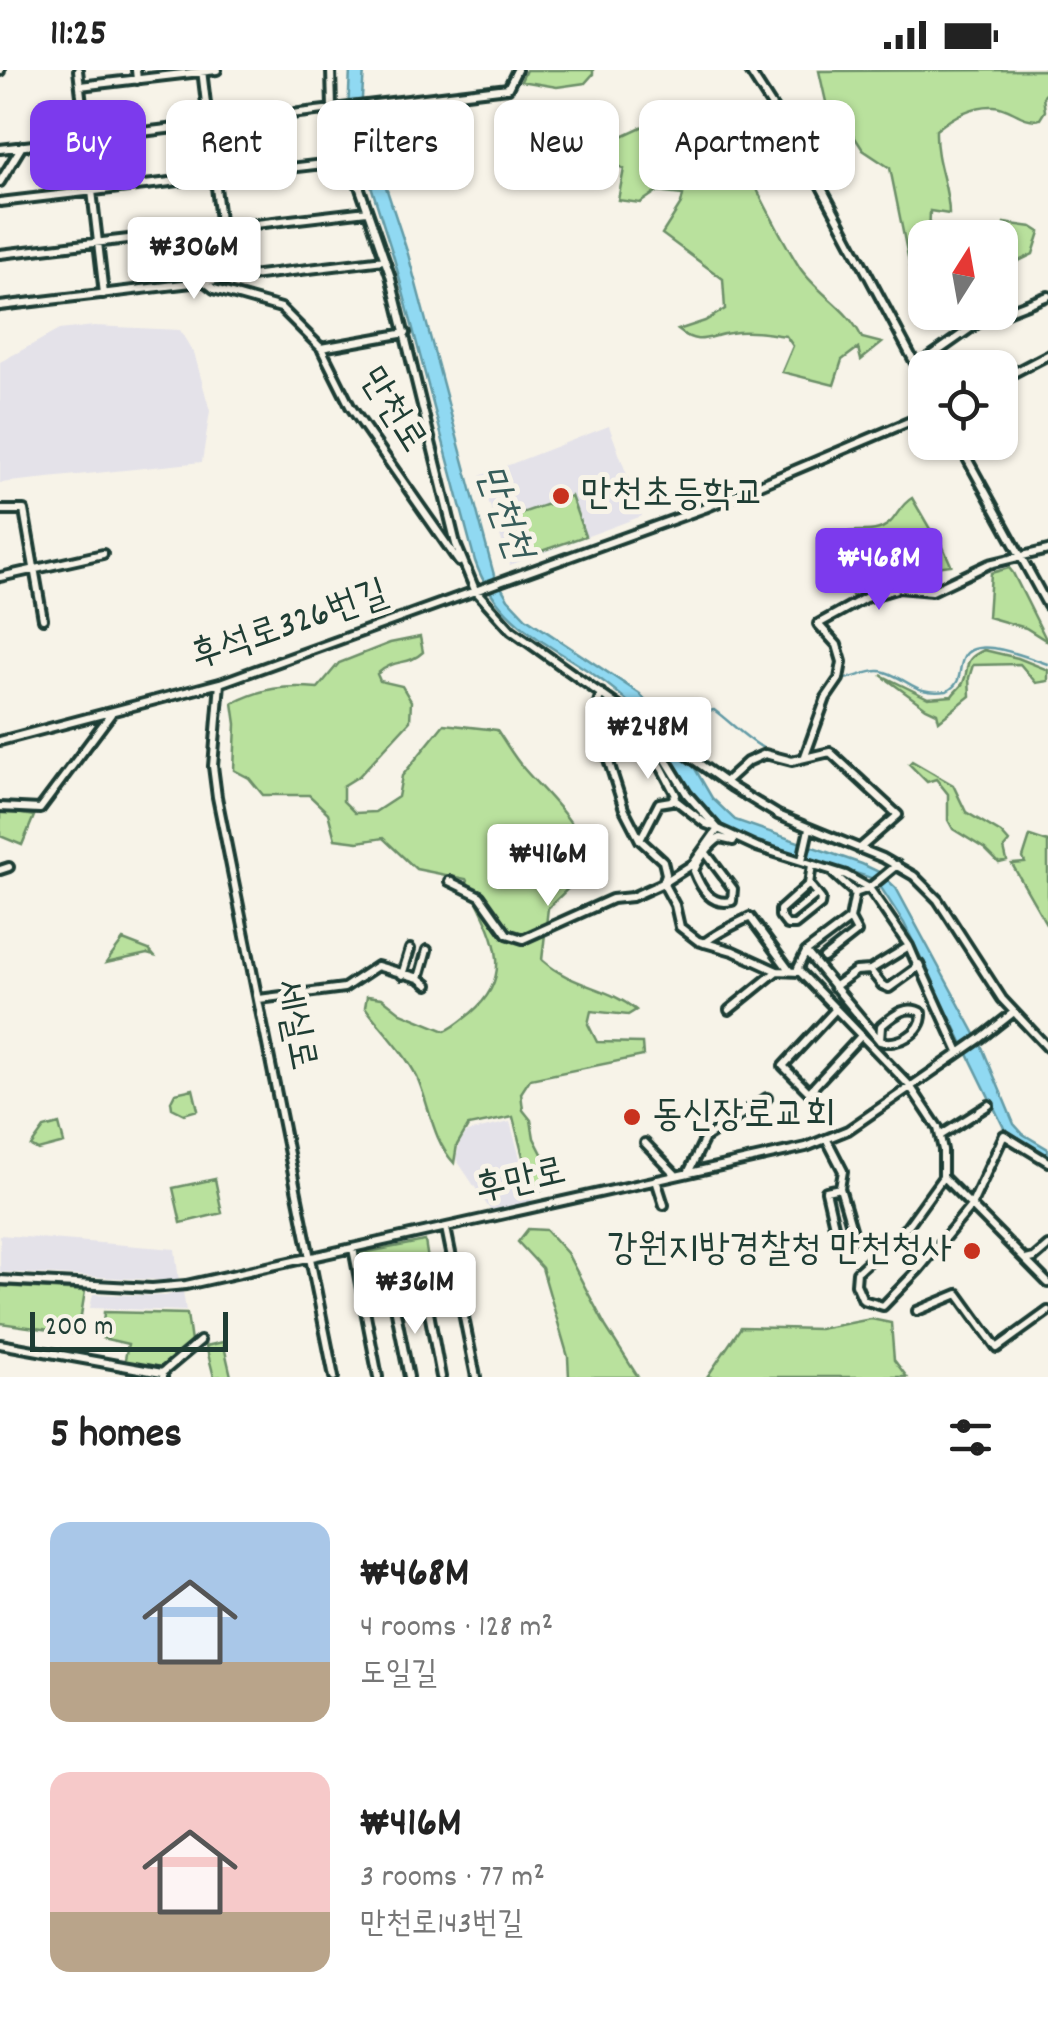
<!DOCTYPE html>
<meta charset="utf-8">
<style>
body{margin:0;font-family:Dekko,"Poor Story",sans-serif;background:#f2f2f2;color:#222;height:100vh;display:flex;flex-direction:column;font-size:38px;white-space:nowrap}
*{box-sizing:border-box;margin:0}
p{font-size:32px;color:#767676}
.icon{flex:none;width:55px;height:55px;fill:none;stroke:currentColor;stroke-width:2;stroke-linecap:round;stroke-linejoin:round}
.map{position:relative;height:1307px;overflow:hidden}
.side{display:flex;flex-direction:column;background:#fff;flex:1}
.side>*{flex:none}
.guide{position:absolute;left:30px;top:30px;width:990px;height:90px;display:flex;gap:20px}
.needle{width:65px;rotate:11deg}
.buttons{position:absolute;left:908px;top:150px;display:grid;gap:20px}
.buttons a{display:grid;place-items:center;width:110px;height:110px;border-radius:20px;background:#fff;box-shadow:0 2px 8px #0004;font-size:50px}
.scale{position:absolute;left:30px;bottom:25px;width:198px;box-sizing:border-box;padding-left:10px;border:5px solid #1f3d34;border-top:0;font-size:28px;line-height:35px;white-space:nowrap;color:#1f3d34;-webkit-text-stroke:8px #f7f3e8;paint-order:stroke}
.price{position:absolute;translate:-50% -85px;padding:0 22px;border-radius:10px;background:#fff;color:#222;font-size:32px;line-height:65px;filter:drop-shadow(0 2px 5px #0008)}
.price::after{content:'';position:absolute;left:50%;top:60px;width:30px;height:22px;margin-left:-15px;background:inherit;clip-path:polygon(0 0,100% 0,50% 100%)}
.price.on{background:#7c3aed;color:#fff}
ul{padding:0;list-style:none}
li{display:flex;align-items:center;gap:30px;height:250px;padding:0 50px}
li span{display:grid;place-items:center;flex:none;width:280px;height:200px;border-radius:20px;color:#555}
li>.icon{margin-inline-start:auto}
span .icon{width:120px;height:120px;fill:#fffc;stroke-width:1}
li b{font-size:42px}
h2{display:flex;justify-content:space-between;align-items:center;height:120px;padding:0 50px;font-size:42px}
.chip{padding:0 35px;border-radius:20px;background:#fff;box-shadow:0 2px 8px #0004;font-size:35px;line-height:90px}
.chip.on{background:#7c3aed;color:#fff}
.status{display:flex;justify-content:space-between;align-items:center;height:70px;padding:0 50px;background:#fff;direction:ltr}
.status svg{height:28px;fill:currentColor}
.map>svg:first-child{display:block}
.built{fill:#e4e2e9}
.green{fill:#b9e19d;stroke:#6c8f68;stroke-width:2.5}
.water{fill:#90d9f2;stroke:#639ba6;stroke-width:2.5}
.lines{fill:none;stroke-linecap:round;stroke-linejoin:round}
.stream{stroke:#639ba6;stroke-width:2.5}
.minor-casing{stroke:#1f3d34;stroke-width:14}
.minor{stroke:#f7f3e8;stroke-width:6}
.poi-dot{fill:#c8321e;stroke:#f7f3e8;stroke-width:4}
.labels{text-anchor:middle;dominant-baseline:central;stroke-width:10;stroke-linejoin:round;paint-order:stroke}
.street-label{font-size:38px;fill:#1f3d34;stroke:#f7f3e8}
.poi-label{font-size:38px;fill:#1f3d34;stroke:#f7f3e8;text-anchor:start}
.water-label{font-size:40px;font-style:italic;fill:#365c5a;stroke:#f7f3e8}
</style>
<div class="status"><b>11:25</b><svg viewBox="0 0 49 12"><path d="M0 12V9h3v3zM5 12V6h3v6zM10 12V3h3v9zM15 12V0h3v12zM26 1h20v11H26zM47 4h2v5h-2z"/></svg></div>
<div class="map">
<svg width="1048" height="1307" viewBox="0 0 1048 1307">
<rect width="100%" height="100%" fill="#f7f3e8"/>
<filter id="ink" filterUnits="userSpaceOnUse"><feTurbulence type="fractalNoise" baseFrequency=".01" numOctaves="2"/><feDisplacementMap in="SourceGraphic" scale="20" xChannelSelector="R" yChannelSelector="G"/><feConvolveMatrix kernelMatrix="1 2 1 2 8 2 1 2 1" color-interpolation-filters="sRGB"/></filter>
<g filter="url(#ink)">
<!-- built -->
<path class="built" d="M 94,256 L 180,260 L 195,286 L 210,341 L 202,392 L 0,413 L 0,292 L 59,260 Z
M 609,356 L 642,446 L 510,495 L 480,406 Z
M 510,1052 L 532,1131 L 491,1141 L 456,1089 L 460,1071 L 467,1062 Z
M 0,1165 L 175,1179 L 179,1211 L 0,1202 Z
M 183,1221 L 186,1241 L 90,1238 L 93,1224 L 165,1226 Z"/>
<!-- green -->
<path class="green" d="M 526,0 L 593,0 L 593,4 L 585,13 L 557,17 L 521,11 Z
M 1048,0 L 1048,22 L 1043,27 L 1045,41 L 1040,49 C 1023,53 1011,37 994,36 C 972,35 952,47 936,60 C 935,93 949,116 949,144 L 930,141 L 929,167 L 925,168 L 925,217 L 915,221 L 890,98 L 863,80 L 845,52 L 826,32 L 819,1 Z
M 699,44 L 720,51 C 749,99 771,152 800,198 C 818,224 850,240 862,268 L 882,273 L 861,290 L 858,278 L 842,290 L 834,315 L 782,302 L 793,276 L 786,266 C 767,263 748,260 730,263 C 708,266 699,277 678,260 L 705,251 L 725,239 L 723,209 L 662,164 L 681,134 L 683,125 L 656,122 L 640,133 L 618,130 L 624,99 L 606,89 L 596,78 L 663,47 Z
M 1004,153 L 1032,157 L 1040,162 L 1033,184 L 1000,200 L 1000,168 L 992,167 L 1002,161 Z
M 571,426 L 585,466 L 527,486 L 513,446 Z
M 912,428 L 930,459 L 936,461 L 951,495 L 919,499 L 919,516 L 899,515 L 888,490 L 882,485 L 859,489 L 854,498 L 860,522 L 853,528 L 832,469 C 857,454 864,466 882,458 C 896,452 898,436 912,428 Z
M 1009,498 L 1013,503 L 1047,571 L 1026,558 L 988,547 L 991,503 Z
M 420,567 L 423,582 C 407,597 396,587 377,604 L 380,611 L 402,616 L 411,631 L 410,651 L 359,706 L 343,716 L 343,731 L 355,743 L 375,742 L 398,727 L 402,706 L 444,654 L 497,660 C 506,673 514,688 525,700 C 550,729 587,759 587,800 L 548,838 L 542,890 C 574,918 607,916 636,940 L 628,945 L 591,941 L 588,954 L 597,972 L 642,973 L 643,986 L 530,1009 L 521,1023 L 523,1040 L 531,1050 L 534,1068 L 553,1105 L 542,1120 L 533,1126 L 513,1047 L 468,1056 L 457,1075 L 454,1093 C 432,1069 430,1036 417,1007 C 404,981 382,960 365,937 L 367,926 L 382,928 L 401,943 L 445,961 C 455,957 462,950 471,943 C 521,901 488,857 466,809 L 416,799 L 383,768 L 358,772 L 335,769 L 328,743 L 309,725 L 263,725 L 249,708 L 234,700 L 236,654 L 233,633 C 263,618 284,615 318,618 L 339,593 L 390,573 Z
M 984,580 L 1018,588 L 1048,600 L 1048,611 L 1036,613 L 1020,594 L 973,595 L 969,608 L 970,626 L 939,651 L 937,643 L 926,638 L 881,605 L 928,628 L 952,626 C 955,621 960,618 963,613 C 971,595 961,591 984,580 Z
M 912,691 L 953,715 L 966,742 L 1001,763 L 1009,772 L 1004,778 L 1007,791 L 999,793 L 985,779 L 953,759 L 948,750 L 948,724 L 936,709 L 927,712 L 909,694 Z
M 0,740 L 34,746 L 22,775 L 0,766 Z
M 1030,766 L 1048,772 L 1048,857 L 1012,794 L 1025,793 L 1023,788 Z
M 123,870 L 149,880 L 154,886 L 147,884 L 106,893 Z
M 193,1019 L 198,1040 L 184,1044 L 172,1038 L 171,1031 L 175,1023 Z
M 59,1054 L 64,1073 L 38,1080 L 31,1076 L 44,1058 Z
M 215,1109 L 222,1143 L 181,1153 L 173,1118 Z
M 528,1159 L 546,1160 L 567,1183 L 606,1257 L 638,1307 L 569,1307 L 568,1287 L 542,1198 L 518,1172 Z
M 425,1171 L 428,1190 L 420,1192 L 425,1218 L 366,1229 L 358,1184 Z
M 0,1216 L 85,1221 L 78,1264 L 0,1253 Z
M 104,1242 L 187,1244 L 191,1272 L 158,1300 L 124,1294 L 128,1274 L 102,1268 Z
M 871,1249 L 891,1253 L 894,1290 L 907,1307 L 707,1307 L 741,1257 L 819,1259 Z
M 223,1272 L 231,1306 L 214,1307 L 206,1276 Z"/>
<!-- water -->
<path class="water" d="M 350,0 L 364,0 L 361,41 L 408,184 L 494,505 L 508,529 L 526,548 L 640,624 L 676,666 L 712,728 L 735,750 L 862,794 L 879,802 L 896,818 L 982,977 L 1014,1054 L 1023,1064 L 1048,1079 L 1048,1085 L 1005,1060 L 904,853 L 876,810 C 832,792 779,790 738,767 C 684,737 670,673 628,632 C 574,580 502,568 475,491 L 394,188 L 348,43 Z"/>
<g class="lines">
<!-- stream -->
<path class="stream" d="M 844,609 C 857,608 872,598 885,602 C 912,611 914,625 947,621 C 964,612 957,600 964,587 C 976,564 1030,589 1048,594
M 653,641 L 666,645
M 816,643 L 835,610
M 682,647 L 714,640 C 738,657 769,696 802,683 L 805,676"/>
<!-- minor casing -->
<g class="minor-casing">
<path id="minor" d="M 78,0 L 104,224
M 136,0 L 137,10
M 202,0 L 227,209
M 331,0 L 332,38 L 390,205 L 456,474 L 475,520 L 511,560 L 732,717 L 778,745 L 883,788 L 914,806 L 938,830 L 1002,929 L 1048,978
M 749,0 L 809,94 L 925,312
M 0,1 L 0,0
M 80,16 L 217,0
M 0,79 L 508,18 L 517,0
M 0,112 L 22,76
M 0,132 L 349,91
M 0,184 L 367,141
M 205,212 L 214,219 L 281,238 L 321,278 L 350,336 L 459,492
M 0,236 L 384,190
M 321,278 L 406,263
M 917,296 L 978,253 L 1048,226
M 1000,310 L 1048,285
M 958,372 L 1048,536
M 0,440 L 24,440 L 43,549
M 0,507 L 103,484
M 220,613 L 213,696 L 217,727 L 334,1307
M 601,623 L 598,633 L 598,658 L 624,739 L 640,770 L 663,791 L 666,804 L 663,813 L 675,835 L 680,857 L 698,871 L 733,881 L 777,901 L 800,902 L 910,1016 L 938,1058 L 943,1080 L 943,1107 L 1048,1213
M 649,662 L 687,724 L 718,759
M 0,671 L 220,613 L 705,438 L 925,345
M 805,686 L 826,628 L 839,609 L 842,592 L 837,575 L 818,554 L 865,528 L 899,518 L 932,521 L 989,494 L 1048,480
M 725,712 L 747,692 L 765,684 L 792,691 L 830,682 L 898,745 L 859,779
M 674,729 L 706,754 L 717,758
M 0,737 L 40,739 L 111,644
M 640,770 L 659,733 L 671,731 L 676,725 L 646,668 L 643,656
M 706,783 L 733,819 L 732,831 C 711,836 701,819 694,801 C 698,790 710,774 720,768 L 733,771
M 802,790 L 809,759
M 0,800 L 9,797
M 834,804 L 855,823
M 449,811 L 480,826 L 507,864 L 523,869 L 612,829 L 632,827 L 663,813 L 693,794 L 718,759 L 757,777 L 846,805 L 869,818 L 909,876 L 918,897 L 889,918 L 882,915 L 870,900
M 809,814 L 821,829 L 820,835 L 795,855 L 787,855 L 780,846 L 780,840 L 809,814 L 812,795
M 791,845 L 817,824
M 704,873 C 720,861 734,855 750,847 L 789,900
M 806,882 L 880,971 C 898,976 923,963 922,943 C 907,933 893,946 881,956 L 880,971
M 824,888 L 857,862 L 850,849 L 855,823 L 869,818 L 897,795
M 919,894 L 959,982
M 800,902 L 798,898 L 806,882 L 850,849
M 402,905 L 410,879
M 419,908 L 427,880
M 834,917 L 856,901 L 870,900 L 909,876
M 259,929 L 344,918 L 377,896 L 419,908 L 428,915
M 729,940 L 777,901
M 835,940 L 783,996 L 809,1022 L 860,967
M 940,1066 L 989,1035
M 827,1070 L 843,1101 L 840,1118 L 826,1121 L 838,1173 L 855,1169 L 840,1118
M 645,1073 L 675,1104
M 689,1101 L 705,1068 L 767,1028
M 943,1107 L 907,1157 L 857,1202 L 856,1214 L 863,1230 L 883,1236 L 919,1199 L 971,1136 L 1004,1065 L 1048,1092
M 656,1110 L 664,1135
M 446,1158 L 476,1307
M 353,1178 L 378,1307
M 1026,1190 L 1034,1188 L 1048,1176
M 0,1210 L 152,1218 L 186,1215 L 806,1077 L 848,1060 L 981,968 L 1014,942
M 425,1221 L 441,1307
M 393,1227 L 409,1307
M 363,1232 L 458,1213
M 917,1241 L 958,1224 L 997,1278 L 1048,1241
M 0,1274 L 162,1303 L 163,1307
M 162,1303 L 200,1271"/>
</g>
<!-- minor -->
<use href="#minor" class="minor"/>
</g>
</g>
<!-- markers -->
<g class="poi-dot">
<circle cx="561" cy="426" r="10"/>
<circle cx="632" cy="1047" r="10"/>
<circle cx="972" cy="1181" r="10"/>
</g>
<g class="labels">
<!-- street labels -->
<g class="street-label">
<text transform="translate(391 341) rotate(58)">만천로</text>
<text transform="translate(290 557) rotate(-19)">후석로326번길</text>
<text transform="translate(293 955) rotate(79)">세실로</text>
<text transform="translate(521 1113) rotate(-13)">후만로</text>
</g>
<!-- poi labels -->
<g class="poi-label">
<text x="581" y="426">만천초등학교</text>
<text x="652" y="1047">동신장로교회</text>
<text x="952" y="1181" text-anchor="end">강원지방경찰청 만천청사</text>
</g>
<!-- water labels -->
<g class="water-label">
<text transform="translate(501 443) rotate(70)">만천천</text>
</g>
</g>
</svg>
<div class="buttons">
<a><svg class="needle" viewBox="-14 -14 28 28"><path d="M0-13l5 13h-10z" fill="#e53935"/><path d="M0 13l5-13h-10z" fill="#767676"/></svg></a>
<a><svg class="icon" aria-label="locate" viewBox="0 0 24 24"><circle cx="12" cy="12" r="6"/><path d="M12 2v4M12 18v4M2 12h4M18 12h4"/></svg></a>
</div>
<div class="scale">200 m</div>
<b class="price" style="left:194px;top:232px">₩306M</b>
<b class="price on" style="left:879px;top:543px">₩468M</b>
<b class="price" style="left:648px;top:712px">₩248M</b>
<b class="price" style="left:548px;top:839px">₩416M</b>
<b class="price" style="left:415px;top:1267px">₩361M</b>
<div class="guide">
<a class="chip on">Buy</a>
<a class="chip">Rent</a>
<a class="chip">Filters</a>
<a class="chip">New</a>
<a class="chip">Apartment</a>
</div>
</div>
<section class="side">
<h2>5 homes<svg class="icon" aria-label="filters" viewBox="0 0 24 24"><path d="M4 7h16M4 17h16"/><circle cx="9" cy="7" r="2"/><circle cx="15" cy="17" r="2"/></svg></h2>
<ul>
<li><span style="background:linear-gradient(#a9c7e8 70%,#b9a48a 0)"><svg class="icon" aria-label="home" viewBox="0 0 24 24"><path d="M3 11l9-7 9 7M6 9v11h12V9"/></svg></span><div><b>₩468M</b><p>4 rooms · 128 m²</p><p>도일길</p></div></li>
<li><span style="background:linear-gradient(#f6c9c9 70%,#b9a48a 0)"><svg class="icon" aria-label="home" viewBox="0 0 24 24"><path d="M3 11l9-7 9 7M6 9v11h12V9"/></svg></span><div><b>₩416M</b><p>3 rooms · 77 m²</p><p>만천로143번길</p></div></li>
</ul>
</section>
